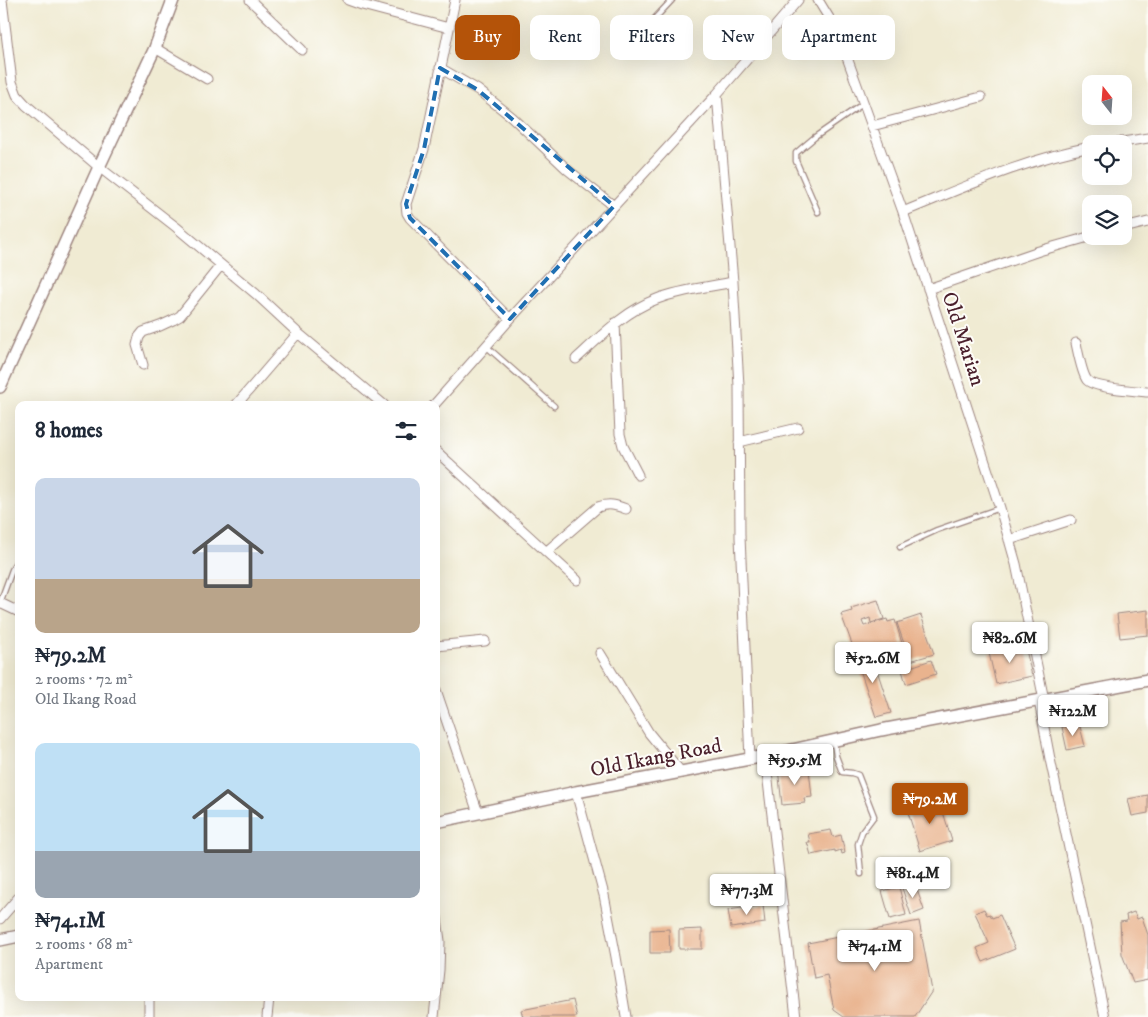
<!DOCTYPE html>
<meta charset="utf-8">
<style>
body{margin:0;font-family:"IM FELL DW Pica",serif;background:#f2f2f3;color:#1f2937;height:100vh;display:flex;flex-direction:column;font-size:19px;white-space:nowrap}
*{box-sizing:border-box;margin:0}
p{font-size:16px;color:#747a83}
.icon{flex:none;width:28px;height:28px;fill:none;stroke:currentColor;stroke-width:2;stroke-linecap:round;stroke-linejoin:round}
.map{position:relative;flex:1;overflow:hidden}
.sheet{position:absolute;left:15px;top:401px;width:425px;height:600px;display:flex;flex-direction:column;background:#fff;border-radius:10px;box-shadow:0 5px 20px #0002}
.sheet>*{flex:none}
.banner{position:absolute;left:455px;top:15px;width:475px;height:45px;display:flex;gap:10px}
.needle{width:32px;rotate:343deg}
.fabs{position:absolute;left:1082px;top:75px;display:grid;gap:10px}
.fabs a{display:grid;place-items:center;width:50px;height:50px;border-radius:10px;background:#fff;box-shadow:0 5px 20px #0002;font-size:25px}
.price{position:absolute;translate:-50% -42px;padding:0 11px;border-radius:5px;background:#fff;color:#222;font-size:16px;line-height:32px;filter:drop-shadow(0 1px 2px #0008)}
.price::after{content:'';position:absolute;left:50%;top:30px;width:15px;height:11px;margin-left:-8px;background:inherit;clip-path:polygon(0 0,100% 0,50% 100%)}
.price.selected{background:#b45309;color:#fff}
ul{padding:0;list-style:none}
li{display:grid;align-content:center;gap:10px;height:265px;padding:0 20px}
li span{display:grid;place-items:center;height:155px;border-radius:10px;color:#555}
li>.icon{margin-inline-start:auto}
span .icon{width:90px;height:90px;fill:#fffc;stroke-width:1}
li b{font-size:21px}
h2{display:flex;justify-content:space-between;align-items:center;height:60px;padding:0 20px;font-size:21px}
.pill{padding:0 18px;border-radius:10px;background:#fff;box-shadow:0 5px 20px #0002;font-size:18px;line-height:45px}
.pill.selected{background:#b45309;color:#fff}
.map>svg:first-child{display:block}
.building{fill:#e9b38e}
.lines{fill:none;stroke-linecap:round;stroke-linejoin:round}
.service-casing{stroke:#9d857f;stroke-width:7}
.minor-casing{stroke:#9d857f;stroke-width:11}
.tertiary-casing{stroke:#9d857f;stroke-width:14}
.service{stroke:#fff;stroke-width:4.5}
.minor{stroke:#fff;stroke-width:9}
.tertiary{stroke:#fff;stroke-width:11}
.marked{fill:none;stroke:#1f6fb2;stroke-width:4;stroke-dasharray:10 6;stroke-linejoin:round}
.labels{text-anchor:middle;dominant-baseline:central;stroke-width:4;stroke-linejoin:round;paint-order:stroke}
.street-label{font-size:21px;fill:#4a1f2b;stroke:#fdfcf7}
</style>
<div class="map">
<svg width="1148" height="1017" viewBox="0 0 1148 1017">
<rect width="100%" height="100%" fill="#fdfcf7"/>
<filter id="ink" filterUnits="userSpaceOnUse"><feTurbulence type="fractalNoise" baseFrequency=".02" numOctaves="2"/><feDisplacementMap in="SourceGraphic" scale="10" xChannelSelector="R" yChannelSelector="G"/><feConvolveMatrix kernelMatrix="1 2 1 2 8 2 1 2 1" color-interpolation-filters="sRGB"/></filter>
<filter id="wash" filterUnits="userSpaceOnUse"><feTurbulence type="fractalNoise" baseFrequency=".0096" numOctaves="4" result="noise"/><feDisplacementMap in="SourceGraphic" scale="20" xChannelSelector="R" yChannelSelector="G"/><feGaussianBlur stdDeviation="1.12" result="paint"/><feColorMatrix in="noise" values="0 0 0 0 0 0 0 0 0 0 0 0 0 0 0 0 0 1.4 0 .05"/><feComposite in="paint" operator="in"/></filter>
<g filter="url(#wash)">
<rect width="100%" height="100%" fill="#f0ebd3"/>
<g id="blocks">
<!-- building -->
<path class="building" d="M 878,600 L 884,619 L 871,623 L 870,618 L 862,621 L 864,626 L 887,619 L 888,622 L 895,620 L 907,660 L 879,669 L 872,647 L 861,650 L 862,654 L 856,655 L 841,614 L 852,611 L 851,608 Z
M 1148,610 L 1148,635 L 1120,638 L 1117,614 Z
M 921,615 L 934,654 L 910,661 L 897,623 Z
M 1025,645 L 1032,676 L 996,684 L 989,653 Z
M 870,649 L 891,713 L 876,717 L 856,658 L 864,656 L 862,652 Z
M 931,660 L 936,674 L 906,684 L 902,670 Z
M 1079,723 L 1085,746 L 1067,750 L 1062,727 Z
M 778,768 L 783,768 L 783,772 L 809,769 L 812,797 L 804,798 L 805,803 L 782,805 Z
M 1148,795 L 1148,813 L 1132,816 L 1128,799 Z
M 939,799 L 952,841 L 920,851 L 907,809 Z
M 831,830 L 833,837 L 841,835 L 845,853 L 842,854 L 841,850 L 835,852 L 835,850 L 811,855 L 807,842 L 810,842 L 808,834 Z
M 915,884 L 924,910 L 911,915 L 902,888 Z
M 899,887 L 906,915 L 890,919 L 882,891 Z
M 763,905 L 765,923 L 731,928 L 728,910 Z
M 984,909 L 987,915 L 990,914 L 992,918 L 1000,915 L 1015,949 L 983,962 L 977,948 L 989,943 L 975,913 Z
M 1134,912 L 1137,919 L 1142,917 L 1148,935 L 1148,980 L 1133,983 L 1122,954 L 1120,922 L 1127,921 L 1126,915 Z
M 919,921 L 932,991 L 915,1017 L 844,1017 L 834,1010 L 827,975 L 814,978 L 808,943 Z
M 669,929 L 670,953 L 650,953 L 650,930 Z
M 702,929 L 702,949 L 679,949 L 679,930 Z
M 573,1000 L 577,1017 L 523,1017 L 521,1010 Z"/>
</g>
</g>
<g filter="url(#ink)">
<use href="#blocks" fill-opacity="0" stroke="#9d857f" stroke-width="1"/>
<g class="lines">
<!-- service casing -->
<g class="service-casing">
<path id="service" d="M 630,45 L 672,0
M 818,212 L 796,161 L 796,153 L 815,137 L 864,103
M 486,346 L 554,406
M 900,547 L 937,530 L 1000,508
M 0,603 L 12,570 L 19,556
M 834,742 L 836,756 L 842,772 L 852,773 L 858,775 L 874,816 L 862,832 L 858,844 L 861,874"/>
</g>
<!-- minor casing -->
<g class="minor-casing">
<path id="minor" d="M 2,0 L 12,82 L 17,95 L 26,105 L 99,167 L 176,227 L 256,294 L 298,333 L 384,405
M 250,0 L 302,50
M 348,0 L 362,5 L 449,28
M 455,0 L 424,149 L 406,204 L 407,213 L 410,218 L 510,319
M 818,0 L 834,26 L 845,52 L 903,212 L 1000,508 L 1016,564 L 1044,700
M 155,48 L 207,79
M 440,68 L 478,90 L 512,117 L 568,170 L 614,206
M 717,94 L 733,282 L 739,386 L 740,537 L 750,759
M 872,126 L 981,97
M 1110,144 L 1148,138
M 903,212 C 965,187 1026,159 1091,147
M 1124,228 L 1148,222
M 928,289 L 1039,251 L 1092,236
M 615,323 L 620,434 L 623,446 L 638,475
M 1076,343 C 1078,352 1082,374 1087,380 C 1093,388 1137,391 1148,392
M 576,359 C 600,337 625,311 657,299 C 680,290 709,287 733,282
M 143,365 L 137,345 L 139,337 L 143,332 L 160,326 L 173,320 L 180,316 L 221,265
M 236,405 L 298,333
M 434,405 L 510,319 L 717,94 L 798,0
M 739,442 L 798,428
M 436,451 L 577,580
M 1009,540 L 1071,520
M 546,552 L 598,507 C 609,503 616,505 626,509
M 0,603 L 19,612
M 436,646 L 485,641
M 600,653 L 649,733 L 681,772
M 436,690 L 478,813
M 1039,701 L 1050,759 L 1105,1017
M 765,756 L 796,1017
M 576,792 L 604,895 L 616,957 L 626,1017
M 0,919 L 19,897
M 149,1016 L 149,998
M 267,1017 L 269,998
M 434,1017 L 439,970 L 440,941 L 436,911"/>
</g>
<!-- tertiary casing -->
<g class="tertiary-casing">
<path id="tertiary" d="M 0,387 L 99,167 L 155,48 L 173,0
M 436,822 L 576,792 L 765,756 L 881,730 L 1148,680
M 0,940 L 19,936"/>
</g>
<!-- service -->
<use href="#service" class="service"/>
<!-- minor -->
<use href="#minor" class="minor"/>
<!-- tertiary -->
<use href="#tertiary" class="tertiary"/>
</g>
</g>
<!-- marked area -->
<path class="marked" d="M 440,68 L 478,90 L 614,206 L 510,319 L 410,218 L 406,204 L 424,149 Z"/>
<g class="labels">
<!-- street labels -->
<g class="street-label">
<text transform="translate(963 339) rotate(72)">Old Marian</text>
<text transform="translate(656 758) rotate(-11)">Old Ikang Road</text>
</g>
</g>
</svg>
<div class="fabs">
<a><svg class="needle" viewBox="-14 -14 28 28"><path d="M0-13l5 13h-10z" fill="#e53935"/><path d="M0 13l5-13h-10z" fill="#747a83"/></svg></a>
<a><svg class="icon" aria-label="locate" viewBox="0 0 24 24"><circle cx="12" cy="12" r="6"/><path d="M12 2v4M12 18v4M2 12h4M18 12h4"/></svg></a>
<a><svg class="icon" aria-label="layers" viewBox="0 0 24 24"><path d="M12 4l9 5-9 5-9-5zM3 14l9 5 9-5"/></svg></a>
</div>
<b class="price" style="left:1010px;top:664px">₦82.6M</b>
<b class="price" style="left:873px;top:684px">₦52.6M</b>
<b class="price" style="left:1073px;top:737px">₦122M</b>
<b class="price" style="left:795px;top:786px">₦59.5M</b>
<b class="price selected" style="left:930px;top:825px">₦79.2M</b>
<b class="price" style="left:913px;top:899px">₦81.4M</b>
<b class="price" style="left:747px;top:916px">₦77.3M</b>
<b class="price" style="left:875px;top:972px">₦74.1M</b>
<div class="banner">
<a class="pill selected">Buy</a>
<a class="pill">Rent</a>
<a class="pill">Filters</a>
<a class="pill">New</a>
<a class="pill">Apartment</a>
</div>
<section class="sheet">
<h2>8 homes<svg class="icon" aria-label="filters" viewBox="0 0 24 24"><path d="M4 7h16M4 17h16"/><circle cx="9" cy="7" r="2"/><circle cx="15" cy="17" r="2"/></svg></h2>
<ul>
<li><span style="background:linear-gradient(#c9d6e8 65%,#b9a48a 0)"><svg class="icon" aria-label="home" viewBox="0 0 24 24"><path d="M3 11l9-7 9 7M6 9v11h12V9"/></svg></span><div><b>₦79.2M</b><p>2 rooms · 72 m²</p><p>Old Ikang Road</p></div></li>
<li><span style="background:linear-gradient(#bfe0f5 70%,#9aa5b1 0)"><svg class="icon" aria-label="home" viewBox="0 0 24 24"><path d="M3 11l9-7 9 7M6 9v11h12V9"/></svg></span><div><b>₦74.1M</b><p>2 rooms · 68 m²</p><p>Apartment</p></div></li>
</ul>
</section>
</div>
